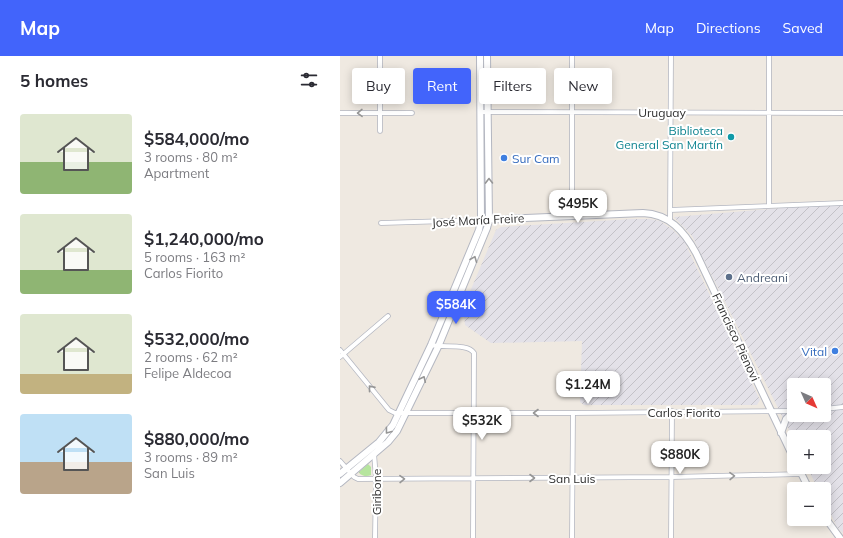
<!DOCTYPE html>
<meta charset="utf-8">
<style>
body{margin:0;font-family:Mulish,sans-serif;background:#f2f2f3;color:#2b2b33;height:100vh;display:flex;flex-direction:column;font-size:15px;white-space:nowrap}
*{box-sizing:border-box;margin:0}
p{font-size:13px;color:#7c7c81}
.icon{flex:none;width:22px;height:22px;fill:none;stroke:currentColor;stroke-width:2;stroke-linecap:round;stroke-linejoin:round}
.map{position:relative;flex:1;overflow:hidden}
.side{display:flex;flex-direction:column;background:#fff;width:340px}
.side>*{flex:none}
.guide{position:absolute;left:12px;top:12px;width:380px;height:36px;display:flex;gap:8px}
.needle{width:26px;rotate:135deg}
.fabs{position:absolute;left:447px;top:322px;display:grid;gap:8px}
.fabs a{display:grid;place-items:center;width:44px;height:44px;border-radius:4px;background:#fff;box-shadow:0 2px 10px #0003;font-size:20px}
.price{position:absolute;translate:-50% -34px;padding:0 9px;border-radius:8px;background:#fff;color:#222;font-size:13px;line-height:26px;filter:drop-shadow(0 1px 2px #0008)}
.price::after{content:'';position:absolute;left:50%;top:24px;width:12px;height:9px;margin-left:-6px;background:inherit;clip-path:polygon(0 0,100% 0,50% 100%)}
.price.current{background:#4264fb;color:#fff}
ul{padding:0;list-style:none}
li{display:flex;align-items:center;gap:12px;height:100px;padding:0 20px}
li span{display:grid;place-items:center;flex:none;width:112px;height:80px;border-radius:4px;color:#555}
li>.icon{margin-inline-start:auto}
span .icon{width:48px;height:48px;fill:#fffc;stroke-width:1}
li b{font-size:17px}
h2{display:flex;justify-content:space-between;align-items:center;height:48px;padding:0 20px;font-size:17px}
.pill{padding:0 14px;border-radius:4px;background:#fff;box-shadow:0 2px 10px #0003;font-size:14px;line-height:36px}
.pill.current{background:#4264fb;color:#fff}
header{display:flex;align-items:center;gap:24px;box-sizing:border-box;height:56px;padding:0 20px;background:#4264fb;color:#fff}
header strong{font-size:19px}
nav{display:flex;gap:22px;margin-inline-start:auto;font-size:14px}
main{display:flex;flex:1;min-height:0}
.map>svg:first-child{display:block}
.industrial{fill:url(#industrial-furrows);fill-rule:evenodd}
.park{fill:url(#park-tufts)}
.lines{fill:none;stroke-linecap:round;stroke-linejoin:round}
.minor-casing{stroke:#b4b7c1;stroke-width:5.5}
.secondary-casing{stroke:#b4b7c1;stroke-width:8}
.minor{stroke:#fff;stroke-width:4}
.secondary{stroke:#fff;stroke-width:6}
.oneway{stroke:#969696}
.culture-dot{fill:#0f9aa8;stroke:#fff;stroke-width:1.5}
.shop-dot{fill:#3f7fe0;stroke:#fff;stroke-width:1.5}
.service-dot{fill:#5c6f8a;stroke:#fff;stroke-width:1.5}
.labels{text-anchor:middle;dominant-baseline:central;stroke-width:4;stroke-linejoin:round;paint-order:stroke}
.street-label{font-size:12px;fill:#2e2e2e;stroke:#fff}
.culture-label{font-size:12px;fill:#0d838f;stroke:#fff;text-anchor:end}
.shop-label{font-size:12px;fill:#366cbe;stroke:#fff;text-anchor:start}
.service-label{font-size:12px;fill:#4e5e75;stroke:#fff;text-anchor:start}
</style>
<header>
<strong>Map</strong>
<nav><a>Map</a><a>Directions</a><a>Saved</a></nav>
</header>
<main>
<section class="side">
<h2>5 homes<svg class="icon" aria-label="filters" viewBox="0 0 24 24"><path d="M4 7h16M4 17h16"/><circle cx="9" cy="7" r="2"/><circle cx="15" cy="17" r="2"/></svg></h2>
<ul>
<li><span style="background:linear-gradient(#dfe7d0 60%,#8fb573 0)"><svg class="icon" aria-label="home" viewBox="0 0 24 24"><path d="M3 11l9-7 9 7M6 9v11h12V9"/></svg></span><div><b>$584,000/mo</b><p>3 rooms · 80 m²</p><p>Apartment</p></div></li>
<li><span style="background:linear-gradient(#dfe7d0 70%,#8fb573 0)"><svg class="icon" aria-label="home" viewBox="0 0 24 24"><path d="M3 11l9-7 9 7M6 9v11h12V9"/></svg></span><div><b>$1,240,000/mo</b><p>5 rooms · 163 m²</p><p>Carlos Fiorito</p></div></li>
<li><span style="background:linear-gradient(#dfe7d0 75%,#c2b280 0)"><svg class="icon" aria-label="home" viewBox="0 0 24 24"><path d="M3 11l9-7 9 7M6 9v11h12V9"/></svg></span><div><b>$532,000/mo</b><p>2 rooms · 62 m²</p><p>Felipe Aldecoa</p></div></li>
<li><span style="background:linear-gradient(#bfe0f5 60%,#b9a48a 0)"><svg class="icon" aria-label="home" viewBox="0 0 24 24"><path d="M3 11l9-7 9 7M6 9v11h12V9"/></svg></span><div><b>$880,000/mo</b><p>3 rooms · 89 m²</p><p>San Luis</p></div></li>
</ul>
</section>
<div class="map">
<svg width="503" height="482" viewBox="0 0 503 482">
<defs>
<pattern id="industrial-furrows" width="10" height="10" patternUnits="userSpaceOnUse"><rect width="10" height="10" fill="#e3e1e8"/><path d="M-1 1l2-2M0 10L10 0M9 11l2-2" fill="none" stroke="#c3c1c7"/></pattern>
<pattern id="park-tufts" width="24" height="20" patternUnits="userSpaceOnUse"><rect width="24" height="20" fill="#b6e59e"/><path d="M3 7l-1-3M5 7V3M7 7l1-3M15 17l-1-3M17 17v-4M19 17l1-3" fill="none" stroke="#9dc588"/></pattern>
</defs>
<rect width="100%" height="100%" fill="#efe9e1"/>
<!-- industrial -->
<path class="industrial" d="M 503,147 L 503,477 L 497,471 L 484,444 L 484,433 L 478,433 L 467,411 L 484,411 L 484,381 L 454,381 L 454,384 L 352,180 L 334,161 ZM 454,329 L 484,329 L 484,359 L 454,359 Z
M 292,163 L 310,163 L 320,165 L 333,174 L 344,185 L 420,344 L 417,349 L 244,349 L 240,346 L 242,285 L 151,287 L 125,269 L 124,258 L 121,257 L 156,174 L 161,171 Z"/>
<!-- park -->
<path class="park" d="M 28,408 L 31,411 L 31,419 C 27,421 23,420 20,418 L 19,416 Z"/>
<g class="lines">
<!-- minor casing -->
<g class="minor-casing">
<path id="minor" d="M 429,0 L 429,150
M 140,56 L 503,57
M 0,57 L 72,57
M 40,75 L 40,0
M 330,154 L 503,147
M 232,159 L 232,0
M 330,164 L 331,0
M 41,167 L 141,164
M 91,289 C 103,292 128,287 134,297 L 133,482
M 0,294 L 49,354 L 55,357 L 233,357 L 454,355
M 0,301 L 48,260
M 484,353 L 503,351
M 34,397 L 36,423 L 35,482
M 0,405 L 14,421 L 18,423 L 332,421 L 461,418
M 232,482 L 233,357
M 331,482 L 332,355"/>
</g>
<!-- secondary casing -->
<g class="secondary-casing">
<path id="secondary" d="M 141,164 L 303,157 C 329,158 344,175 356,197 L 454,403
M 441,377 L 446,363 L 454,355
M 458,411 L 469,433
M 0,418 L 39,386 L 53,369 L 91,289 L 139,174 L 141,164 L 140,0
M 0,427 L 48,386 L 57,375 L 98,291 L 147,172 L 149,164 L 147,0
M 484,460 L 500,482"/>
</g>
<!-- minor -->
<use href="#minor" class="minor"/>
<!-- secondary -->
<use href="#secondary" class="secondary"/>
</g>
<!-- one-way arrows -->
<defs><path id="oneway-chevron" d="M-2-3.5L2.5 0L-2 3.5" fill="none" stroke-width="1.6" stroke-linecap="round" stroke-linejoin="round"/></defs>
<g class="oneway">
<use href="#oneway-chevron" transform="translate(20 57) rotate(179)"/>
<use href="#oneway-chevron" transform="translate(149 125) rotate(-91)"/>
<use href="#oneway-chevron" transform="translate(134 203) rotate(-68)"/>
<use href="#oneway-chevron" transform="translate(83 323) rotate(-65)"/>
<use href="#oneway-chevron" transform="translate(31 332) rotate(-129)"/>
<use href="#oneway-chevron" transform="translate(196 357) rotate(-180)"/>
<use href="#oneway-chevron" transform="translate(48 375) rotate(127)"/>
<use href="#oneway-chevron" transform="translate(392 420) rotate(-1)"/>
<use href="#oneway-chevron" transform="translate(192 422)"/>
<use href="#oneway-chevron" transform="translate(62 423) rotate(-1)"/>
</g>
<!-- markers -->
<circle class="culture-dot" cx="391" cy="81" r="4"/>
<g class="shop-dot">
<circle cx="164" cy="102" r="4"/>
<circle cx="495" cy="295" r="4"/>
</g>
<circle class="service-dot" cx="389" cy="221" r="4"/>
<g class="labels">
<!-- street labels -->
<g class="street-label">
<text x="322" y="56">Uruguay</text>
<text transform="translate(138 164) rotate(-3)">José María Freire</text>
<text transform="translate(396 281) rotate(65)">Francisco Pienovi</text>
<text x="344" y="356">Carlos Fiorito</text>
<text x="232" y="422">San Luis</text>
<text transform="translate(36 436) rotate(-90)">Giribone</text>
</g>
<!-- culture labels -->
<g class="culture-label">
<text x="383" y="74">Biblioteca<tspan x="383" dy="14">General San Martín</tspan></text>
</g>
<!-- shop labels -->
<g class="shop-label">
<text x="172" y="102">Sur Cam</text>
<text x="487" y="295" text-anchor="end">Vital</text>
</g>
<!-- service labels -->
<g class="service-label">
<text x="397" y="221">Andreani</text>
</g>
</g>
</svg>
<div class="fabs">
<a><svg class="needle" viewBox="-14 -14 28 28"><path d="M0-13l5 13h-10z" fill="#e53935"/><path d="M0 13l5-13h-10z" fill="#7c7c81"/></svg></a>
<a>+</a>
<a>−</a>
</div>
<b class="price" style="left:238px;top:168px">$495K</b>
<b class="price current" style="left:116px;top:269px">$584K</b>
<b class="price" style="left:248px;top:349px">$1.24M</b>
<b class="price" style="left:142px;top:385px">$532K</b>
<b class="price" style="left:340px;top:419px">$880K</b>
<div class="guide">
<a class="pill">Buy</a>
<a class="pill current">Rent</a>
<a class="pill">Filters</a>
<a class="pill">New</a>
</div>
</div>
</main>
